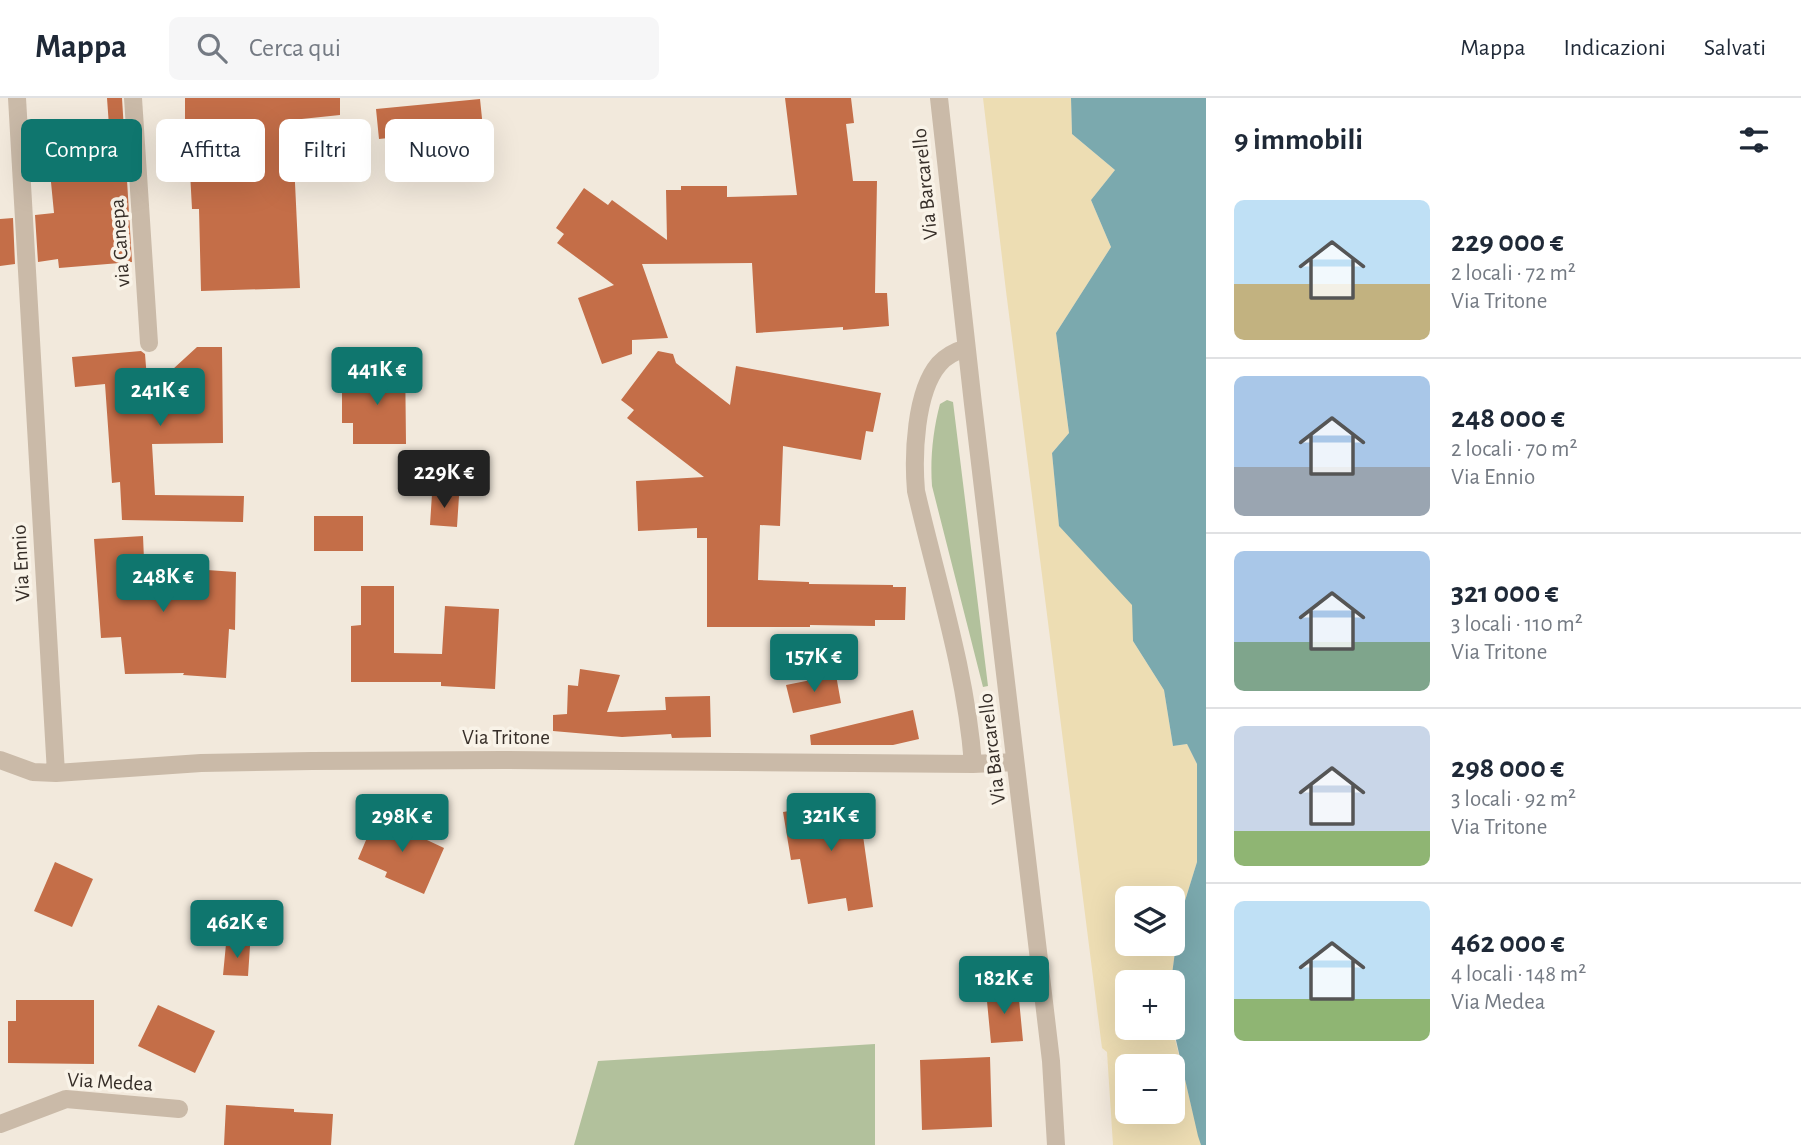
<!DOCTYPE html>
<html lang="it">
<meta charset="utf-8">
<style>
body{margin:0;font-family:"Alegreya Sans",sans-serif;background:#f6f6f7;color:#1f2937;height:100vh;display:flex;flex-direction:column;font-size:26px;white-space:nowrap}
*{box-sizing:border-box;margin:0}
p{font-size:23px;color:#747a83}
.icon{flex:none;width:38px;height:38px;fill:none;stroke:currentColor;stroke-width:2;stroke-linecap:round;stroke-linejoin:round}
.map{position:relative;flex:1;overflow:hidden}
.panel{display:flex;flex-direction:column;background:#fff;width:595px}
.panel>*{flex:none}
.guide{position:absolute;left:21px;top:21px;width:665px;height:63px;display:flex;gap:14px}
.tools{position:absolute;left:1115px;top:788px;display:grid;gap:14px}
.tools a{display:grid;place-items:center;width:70px;height:70px;border-radius:10px;background:#fff;box-shadow:0 7px 28px #0002;font-size:35px}
.price{position:absolute;translate:-50% -60px;padding:0 16px;border-radius:7px;background:#0f766e;color:#fff;font-size:23px;line-height:46px;filter:drop-shadow(0 2px 4px #0008)}
.price::after{content:'';position:absolute;left:50%;top:42px;width:21px;height:16px;margin-left:-10px;background:inherit;clip-path:polygon(0 0,100% 0,50% 100%)}
.price.active{background:#222;color:#fff}
ul{padding:0;list-style:none}
li{display:flex;align-items:center;gap:21px;height:175px;padding:0 28px}
li+li{border-top:2px solid #e0e1e3}
li span{display:grid;place-items:center;flex:none;width:196px;height:140px;border-radius:10px;color:#555}
li>.icon{margin-inline-start:auto}
span .icon{width:84px;height:84px;fill:#fffc;stroke-width:1}
li b{font-size:30px}
h2{display:flex;justify-content:space-between;align-items:center;height:84px;padding:0 28px;font-size:30px}
.tag{padding:0 24px;border-radius:10px;background:#fff;box-shadow:0 7px 28px #0002;font-size:24px;line-height:63px}
.tag.active{background:#0f766e;color:#fff}
header{display:flex;align-items:center;gap:42px;box-sizing:border-box;height:98px;padding:0 35px;background:#fff;border-bottom:2px solid #e0e1e3}
header strong{font-size:33px}
nav{display:flex;gap:38px;margin-inline-start:auto;font-size:24px}
.search{width:490px;height:63px;background:#f6f6f7;display:flex;align-items:center;gap:18px;box-sizing:border-box;padding:0 24px;border-radius:10px;color:#747a83;font-size:26px}
main{display:flex;flex:1;min-height:0}
.map>svg:first-child{display:block}
.green{fill:#b2c19c}
.sand{fill:#edddb3;fill-rule:evenodd}
.water{fill:#7ba9ae}
.building{fill:#c46e48}
.lines{fill:none;stroke-linecap:round;stroke-linejoin:round}
.minor{stroke:#cabaa8;stroke-width:18}
.labels{text-anchor:middle;dominant-baseline:central;stroke-width:7;stroke-linejoin:round;paint-order:stroke}
.street-label{font-size:21px;fill:#362e28;stroke:#f9f3e8}
</style>
<header>
<strong>Mappa</strong>
<div class="search"><svg class="icon" aria-label="search" viewBox="0 0 24 24"><circle cx="10" cy="10" r="6"/><path d="M15 15l6 6"/></svg>Cerca qui</div>
<nav><a>Mappa</a><a>Indicazioni</a><a>Salvati</a></nav>
</header>
<main>
<div class="map">
<svg width="1206" height="1047" viewBox="0 0 1206 1047">
<rect width="100%" height="100%" fill="#f2e9dc"/>
<!-- green -->
<path class="green" d="M 947,302 L 953,304 L 988,588 L 983,589 L 932,388 C 930,361 933,332 940,306 Z
M 875,946 L 875,1047 L 574,1047 L 598,963 Z"/>
<!-- sand -->
<path class="sand" d="M 983,0 L 1071,0 L 1072,36 L 1115,72 L 1091,102 L 1111,149 L 1056,235 L 1069,335 L 1052,355 L 1059,428 L 1133,507 L 1133,543 L 1164,592 L 1173,648 L 1187,646 L 1197,666 L 1197,764 L 1184,806 L 1176,846 L 1171,884 L 1127,884 L 1127,929 L 1172,929 L 1201,1047 L 1113,1047 L 1107,954 L 1102,950 L 1006,193 ZM 1127,800 L 1172,800 L 1172,845 L 1127,845 ZM 1127,968 L 1172,968 L 1172,1013 L 1127,1013 Z"/>
<!-- water -->
<path class="water" d="M 1071,0 L 1206,0 L 1206,1047 L 1201,1047 L 1198,1038 L 1173,929 L 1172,884 L 1171,884 L 1176,846 L 1184,806 L 1197,764 L 1197,666 L 1187,646 L 1173,648 L 1164,592 L 1133,543 L 1132,507 L 1059,428 L 1052,355 L 1069,335 L 1056,235 L 1111,149 L 1091,102 L 1115,72 L 1072,36 Z"/>
<!-- building -->
<path class="building" d="M 107,0 L 122,0 L 132,164 L 59,170 L 58,161 L 38,164 L 35,117 L 54,115 L 46,33 L 109,28 Z
M 185,0 L 340,0 L 340,17 L 292,22 L 300,190 L 201,193 L 199,111 L 192,111 L 188,37 L 185,37 Z
M 785,0 L 851,0 L 854,25 L 846,26 L 853,83 L 877,83 L 875,195 L 887,195 L 889,228 L 843,232 L 843,229 L 756,235 L 752,165 L 642,166 L 668,240 L 632,242 L 632,256 L 602,266 L 578,200 L 614,187 L 557,145 L 564,136 L 556,130 L 584,90 L 608,107 L 612,102 L 667,142 L 666,92 L 681,92 L 681,88 L 727,88 L 727,99 L 797,97 Z
M 480,1 L 483,30 L 379,41 L 376,11 Z
M 13,120 L 15,166 L 0,168 L 0,121 Z
M 197,249 L 222,249 L 223,345 L 152,346 L 155,397 L 244,398 L 243,424 L 122,422 L 120,384 L 112,385 L 105,286 L 75,289 L 72,259 L 141,253 L 145,256 L 148,294 Z
M 658,253 L 673,256 L 676,265 L 730,307 L 736,268 L 881,295 L 873,334 L 866,333 L 861,362 L 783,348 L 780,428 L 760,427 L 758,482 L 809,484 L 809,486 L 893,487 L 893,489 L 906,489 L 905,522 L 875,522 L 875,528 L 810,527 L 810,529 L 707,529 L 707,440 L 697,440 L 697,430 L 638,433 L 636,383 L 704,379 L 627,320 L 634,312 L 621,302 Z
M 405,255 L 406,346 L 353,346 L 353,325 L 342,325 L 342,287 L 352,287 L 363,277 L 387,277 Z
M 432,396 L 459,398 L 457,429 L 430,427 Z
M 314,418 L 363,418 L 363,453 L 314,453 Z
M 143,438 L 145,485 L 192,487 L 193,481 L 206,482 L 207,472 L 236,474 L 235,532 L 229,531 L 226,580 L 183,577 L 184,575 L 125,576 L 121,539 L 101,540 L 94,441 Z
M 361,488 L 394,488 L 394,555 L 442,556 L 445,508 L 499,511 L 495,591 L 441,588 L 441,584 L 351,584 L 351,528 L 361,527 Z
M 580,571 L 620,577 L 607,614 L 666,612 L 665,599 L 710,598 L 711,639 L 672,640 L 671,636 L 622,639 L 553,633 L 553,617 L 567,616 L 568,587 L 578,588 Z
M 836,577 L 841,605 L 793,615 L 786,587 Z
M 913,612 L 919,641 L 893,647 L 811,647 L 810,637 Z
M 858,702 L 873,809 L 848,813 L 846,800 L 808,806 L 800,761 L 791,762 L 783,714 Z
M 385,718 L 429,736 L 427,742 L 444,750 L 424,796 L 385,779 L 387,774 L 358,761 L 372,728 L 379,731 Z
M 55,764 L 93,781 L 72,829 L 34,813 Z
M 226,846 L 250,848 L 248,878 L 223,877 Z
M 1018,891 L 1023,943 L 991,945 L 986,893 Z
M 16,902 L 94,902 L 94,966 L 8,965 L 8,923 L 16,923 Z
M 158,907 L 215,933 L 195,975 L 138,948 Z
M 990,959 L 992,1029 L 922,1032 L 920,962 Z
M 226,1007 L 294,1011 L 294,1014 L 333,1016 L 331,1047 L 224,1047 Z"/>
<g class="lines">
<!-- minor -->
<path class="minor" d="M 17,0 L 56,675
M 133,0 L 149,245
M 939,0 L 973,306 L 1051,963 L 1056,1047
M 966,250 C 956,253 946,258 939,266 C 915,294 913,358 916,393 C 937,484 966,573 973,666
M 0,662 L 33,674 L 56,675 L 201,665 L 312,663 L 503,662 L 973,666 L 1015,664
M 0,1026 L 66,1001 L 179,1011"/>
</g>
<g class="labels">
<!-- street labels -->
<g class="street-label">
<text transform="translate(925 86) rotate(-96)">Via Barcarello</text>
<text transform="translate(120 145) rotate(-94)">via Canepa</text>
<text transform="translate(21 465) rotate(-93)">Via Ennio</text>
<text x="506" y="639">Via Tritone</text>
<text transform="translate(992 651) rotate(-97)">Via Barcarello</text>
<text transform="translate(110 984) rotate(3)">Via Medea</text>
</g>
</g>
</svg>
<div class="tools">
<a><svg class="icon" aria-label="layers" viewBox="0 0 24 24"><path d="M12 4l9 5-9 5-9-5zM3 14l9 5 9-5"/></svg></a>
<a>+</a>
<a>−</a>
</div>
<b class="price" style="left:377px;top:309px">441K €</b>
<b class="price" style="left:160px;top:330px">241K €</b>
<b class="price active" style="left:444px;top:412px">229K €</b>
<b class="price" style="left:163px;top:516px">248K €</b>
<b class="price" style="left:814px;top:596px">157K €</b>
<b class="price" style="left:831px;top:755px">321K €</b>
<b class="price" style="left:402px;top:756px">298K €</b>
<b class="price" style="left:237px;top:862px">462K €</b>
<b class="price" style="left:1004px;top:918px">182K €</b>
<div class="guide">
<a class="tag active">Compra</a>
<a class="tag">Affitta</a>
<a class="tag">Filtri</a>
<a class="tag">Nuovo</a>
</div>
</div>
<section class="panel">
<h2>9 immobili<svg class="icon" aria-label="filters" viewBox="0 0 24 24"><path d="M4 7h16M4 17h16"/><circle cx="9" cy="7" r="2"/><circle cx="15" cy="17" r="2"/></svg></h2>
<ul>
<li><span style="background:linear-gradient(#bfe0f5 60%,#c2b280 0)"><svg class="icon" aria-label="home" viewBox="0 0 24 24"><path d="M3 11l9-7 9 7M6 9v11h12V9"/></svg></span><div><b>229 000 €</b><p>2 locali · 72 m²</p><p>Via Tritone</p></div></li>
<li><span style="background:linear-gradient(#a9c7e8 65%,#9aa5b1 0)"><svg class="icon" aria-label="home" viewBox="0 0 24 24"><path d="M3 11l9-7 9 7M6 9v11h12V9"/></svg></span><div><b>248 000 €</b><p>2 locali · 70 m²</p><p>Via Ennio</p></div></li>
<li><span style="background:linear-gradient(#a9c7e8 65%,#7fa58c 0)"><svg class="icon" aria-label="home" viewBox="0 0 24 24"><path d="M3 11l9-7 9 7M6 9v11h12V9"/></svg></span><div><b>321 000 €</b><p>3 locali · 110 m²</p><p>Via Tritone</p></div></li>
<li><span style="background:linear-gradient(#c9d6e8 75%,#8fb573 0)"><svg class="icon" aria-label="home" viewBox="0 0 24 24"><path d="M3 11l9-7 9 7M6 9v11h12V9"/></svg></span><div><b>298 000 €</b><p>3 locali · 92 m²</p><p>Via Tritone</p></div></li>
<li><span style="background:linear-gradient(#bfe0f5 70%,#8fb573 0)"><svg class="icon" aria-label="home" viewBox="0 0 24 24"><path d="M3 11l9-7 9 7M6 9v11h12V9"/></svg></span><div><b>462 000 €</b><p>4 locali · 148 m²</p><p>Via Medea</p></div></li>
</ul>
</section>
</main>
